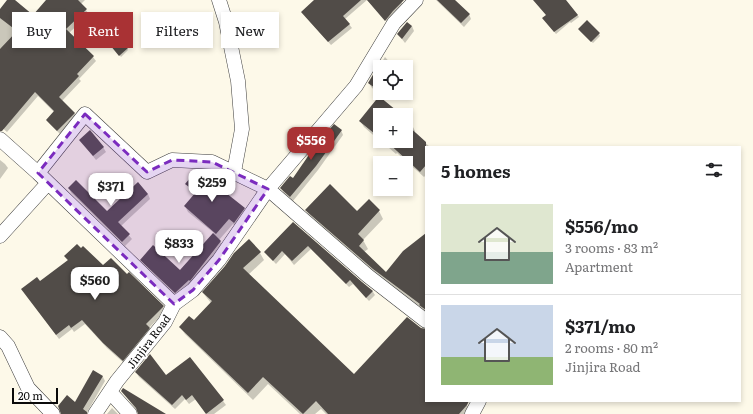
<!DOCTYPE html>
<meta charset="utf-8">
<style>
body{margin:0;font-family:Literata,serif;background:#f2f2f2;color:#202124;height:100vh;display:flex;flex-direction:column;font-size:15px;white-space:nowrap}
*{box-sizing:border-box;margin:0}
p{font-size:13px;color:#757577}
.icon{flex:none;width:22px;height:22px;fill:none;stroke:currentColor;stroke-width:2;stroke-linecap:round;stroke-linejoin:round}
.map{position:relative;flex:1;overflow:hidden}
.sheet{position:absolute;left:425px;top:146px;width:316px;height:256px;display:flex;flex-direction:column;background:#fff;border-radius:0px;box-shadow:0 2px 6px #0003}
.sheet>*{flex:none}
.guide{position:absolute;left:12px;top:12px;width:353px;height:36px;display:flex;gap:8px}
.tools{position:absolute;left:373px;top:60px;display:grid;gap:8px}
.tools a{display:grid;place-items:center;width:40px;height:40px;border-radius:0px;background:#fff;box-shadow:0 2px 6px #0003;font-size:20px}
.scale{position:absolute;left:12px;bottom:10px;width:46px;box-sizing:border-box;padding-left:4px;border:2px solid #0a0a0a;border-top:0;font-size:11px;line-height:14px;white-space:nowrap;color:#0a0a0a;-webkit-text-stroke:3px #fff;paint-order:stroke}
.price{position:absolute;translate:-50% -34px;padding:0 9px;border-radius:8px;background:#fff;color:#222;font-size:13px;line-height:26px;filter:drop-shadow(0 1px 2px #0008)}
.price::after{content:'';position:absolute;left:50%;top:24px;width:12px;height:9px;margin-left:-6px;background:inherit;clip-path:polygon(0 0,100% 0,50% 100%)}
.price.selected{background:#a93234;color:#fff}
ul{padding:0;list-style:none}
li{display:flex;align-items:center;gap:12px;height:100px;padding:0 16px}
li+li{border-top:1px solid #e0e0e0}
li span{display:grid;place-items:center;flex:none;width:112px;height:80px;border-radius:0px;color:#555}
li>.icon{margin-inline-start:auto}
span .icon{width:48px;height:48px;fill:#fffc;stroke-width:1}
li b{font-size:17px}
h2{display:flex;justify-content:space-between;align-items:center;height:48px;padding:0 16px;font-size:17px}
.tag{padding:0 14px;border-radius:0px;background:#fff;box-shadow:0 2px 6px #0003;font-size:14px;line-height:36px}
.tag.selected{background:#a93234;color:#fff}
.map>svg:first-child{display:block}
.shadow{fill:#0003}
.building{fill:#514c48}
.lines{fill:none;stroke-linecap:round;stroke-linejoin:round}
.street-casing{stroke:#3d3d3d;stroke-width:15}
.street{stroke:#fff;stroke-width:14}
.marked{fill:#7b2cbf;fill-opacity:0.2;stroke:#7b2cbf;stroke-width:3;stroke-dasharray:8 5;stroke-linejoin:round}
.labels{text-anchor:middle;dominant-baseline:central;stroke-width:4;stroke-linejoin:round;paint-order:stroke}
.street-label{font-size:11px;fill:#0a0a0a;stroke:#fff}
</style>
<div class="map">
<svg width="753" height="414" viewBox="0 0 753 414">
<rect width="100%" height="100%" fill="#fdf9e9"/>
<!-- shadow -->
<path class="shadow" d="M 9,0 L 13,0 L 33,16 L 47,0 L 85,0 L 81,4 L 89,14 L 69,33 L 93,57 L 96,61 L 79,79 L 81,81 L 62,101 L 74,113 L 77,118 L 60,134 L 50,124 L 47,120 L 54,112 L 38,96 L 7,132 L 0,126 L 0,11 Z
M 319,0 L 367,0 L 345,19 L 352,28 L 331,45 L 306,17 Z
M 367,0 L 400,0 L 404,6 L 388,23 Z
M 436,0 L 454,0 L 469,14 L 471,19 L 464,27 Z
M 536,0 L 565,0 L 579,17 L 571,23 L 570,22 L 556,34 L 545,20 L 547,16 Z
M 412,26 L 414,31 L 405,43 L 398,34 Z
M 580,31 L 599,34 L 600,36 L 593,43 Z
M 113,47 L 127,48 L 128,50 L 121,57 Z
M 385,57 L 394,67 L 380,67 L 380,89 L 378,92 L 372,88 L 369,83 Z
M 379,97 L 400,115 L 380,115 L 380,141 L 364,127 L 360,121 Z
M 406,120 L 412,125 L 415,131 L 414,133 L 430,147 L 426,147 L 426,175 L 424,177 L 397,153 L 396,154 L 381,141 L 406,141 Z
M 341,130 L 343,135 L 318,170 L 293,201 L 284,193 L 281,188 L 293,179 Z
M 80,140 L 103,147 L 106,152 L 96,160 Z
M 0,160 L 5,164 L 8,168 L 0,179 Z
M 187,185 L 244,208 L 247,214 L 238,228 L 233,224 L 219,240 L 223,246 L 178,297 L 144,264 L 141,260 L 180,271 L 214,233 L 188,212 L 185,206 L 195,194 L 190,190 Z
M 69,188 L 107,212 L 148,194 L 150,199 L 121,226 L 132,239 L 125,246 L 71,193 Z
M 306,210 L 357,212 L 379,211 L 383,219 L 363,240 L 368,249 L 364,252 L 386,273 L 426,235 L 426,314 L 423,309 L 379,277 L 311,218 Z
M 293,223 L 373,292 L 375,295 L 369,301 L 353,284 L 349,287 L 311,249 L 294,265 L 285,254 L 276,264 L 265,252 Z
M 260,253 L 264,260 L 248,275 L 354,375 L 426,330 L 426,401 L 464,401 L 472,412 L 470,414 L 326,414 L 321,409 L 315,414 L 300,414 L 268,384 L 253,400 L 185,334 L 180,327 L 194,322 L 211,303 L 203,293 Z
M 65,257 L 103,267 L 163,306 L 165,311 L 149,328 L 151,332 L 125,364 L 107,348 L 85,324 L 74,332 L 72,329 L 59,339 L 25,293 L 68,261 Z
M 94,372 L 103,377 L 105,381 L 86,414 L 62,414 L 75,403 Z
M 136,372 L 166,376 L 223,401 L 226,405 L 214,414 L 207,414 L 196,399 L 189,404 L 185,399 L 175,409 L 139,377 Z
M 122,391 L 163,414 L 139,414 Z
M 112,408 L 118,414 L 107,414 Z"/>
<!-- building -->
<path class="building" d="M 7,0 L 15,0 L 33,15 L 46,0 L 78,0 L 87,9 L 66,29 L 94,56 L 77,74 L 79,76 L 59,97 L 75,113 L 57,131 L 46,120 L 54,111 L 35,92 L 2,131 L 0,131 L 0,49 L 17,31 L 0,18 L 0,9 Z
M 314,0 L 361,0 L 343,16 L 350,24 L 328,42 L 301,12 Z
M 367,0 L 404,0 L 393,11 L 385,21 Z
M 437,0 L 455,0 L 470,14 L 461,23 Z
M 533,0 L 566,0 L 578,15 L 554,32 L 542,18 L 546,15 Z
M 587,20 L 600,33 L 591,42 L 578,29 Z
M 407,22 L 412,26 L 402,39 L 397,34 Z
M 119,37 L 128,48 L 119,56 L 110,45 Z
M 380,63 L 380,81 L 375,88 L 368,83 Z
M 380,95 L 380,97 L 402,115 L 380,115 L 380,138 L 359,121 Z
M 334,124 L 342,130 L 316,166 L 290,197 L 280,188 L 290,176 L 293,178 L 313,149 Z
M 406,124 L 426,142 L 426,165 L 420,172 L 386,141 L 406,141 Z
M 90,130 L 104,147 L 93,156 L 79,140 Z
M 197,170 L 245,208 L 234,223 L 229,219 L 216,234 L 184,206 L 196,192 L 185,184 Z
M 76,180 L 107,211 L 138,182 L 148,194 L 118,222 L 130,234 L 122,242 L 68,188 Z
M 330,184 L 357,211 L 369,199 L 380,210 L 358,234 L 364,240 L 359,246 L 386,272 L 403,251 L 426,233 L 426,310 L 419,305 L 420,304 L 373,269 L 305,210 Z
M 293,222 L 362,282 L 373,291 L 366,298 L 350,280 L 346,284 L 308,246 L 292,261 L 282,251 L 273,261 L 264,252 Z
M 213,233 L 221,241 L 190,281 L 189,280 L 175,293 L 140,260 L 153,245 L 180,270 Z
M 249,239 L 261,252 L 243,268 L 354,374 L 407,317 L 421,328 L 426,329 L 426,401 L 469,401 L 467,405 L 459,414 L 328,414 L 316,401 L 303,414 L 263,377 L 248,393 L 179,327 L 189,316 L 194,320 L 212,301 L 202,292 L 225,266 L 234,253 Z
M 77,244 L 81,248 L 83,246 L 103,265 L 111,258 L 127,274 L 129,272 L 164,306 L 146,324 L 150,328 L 123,361 L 103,343 L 82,320 L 71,328 L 69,325 L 56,335 L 21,289 L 37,277 L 40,281 L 68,260 L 64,256 Z
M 150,354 L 166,375 L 190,357 L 224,400 L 206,414 L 192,395 L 186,400 L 182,395 L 172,405 L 135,372 Z
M 93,370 L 103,376 L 83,409 L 87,412 L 87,414 L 61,414 L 58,406 L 67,395 L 75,402 Z
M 123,388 L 166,414 L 138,414 L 136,408 L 121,391 Z"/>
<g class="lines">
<!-- street casing -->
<g class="street-casing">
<path id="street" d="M 219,0 L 226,22 L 238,81 L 242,129 L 234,172
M 0,139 L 38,173 L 174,304 L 165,322 L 117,381 L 95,414
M 38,173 L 85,114 L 147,172 L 172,160 L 212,162 L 268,189 L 368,276 L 426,321
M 0,236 L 48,183
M 174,304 L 193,290 L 219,260 L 268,189 L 356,86 L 394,23 L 416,0
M 0,337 L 8,346 L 28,388 L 53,414
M 110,392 L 130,414
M 472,414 L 479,401"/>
</g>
<!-- street -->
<use href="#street" class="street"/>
</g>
<!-- marked area -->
<path class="marked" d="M 85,114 L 147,172 L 172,160 L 212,162 L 268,189 L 219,260 L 193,290 L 174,304 L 38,173 Z"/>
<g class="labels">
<!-- street labels -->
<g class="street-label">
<text transform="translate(148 341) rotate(-53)">Jinjira Road</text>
</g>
</g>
</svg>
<div class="tools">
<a><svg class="icon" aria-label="locate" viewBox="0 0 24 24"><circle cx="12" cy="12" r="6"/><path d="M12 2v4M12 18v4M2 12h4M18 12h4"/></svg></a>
<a>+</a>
<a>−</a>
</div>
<div class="scale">20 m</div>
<b class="price selected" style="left:311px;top:161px">$556</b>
<b class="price" style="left:212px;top:203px">$259</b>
<b class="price" style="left:111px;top:207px">$371</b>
<b class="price" style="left:179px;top:264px">$833</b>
<b class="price" style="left:95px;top:301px">$560</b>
<div class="guide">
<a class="tag">Buy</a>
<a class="tag selected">Rent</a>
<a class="tag">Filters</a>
<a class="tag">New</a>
</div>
<section class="sheet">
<h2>5 homes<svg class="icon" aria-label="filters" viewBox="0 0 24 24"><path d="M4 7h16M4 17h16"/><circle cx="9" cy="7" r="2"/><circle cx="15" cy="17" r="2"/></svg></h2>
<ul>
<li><span style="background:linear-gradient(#dfe7d0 60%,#7fa58c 0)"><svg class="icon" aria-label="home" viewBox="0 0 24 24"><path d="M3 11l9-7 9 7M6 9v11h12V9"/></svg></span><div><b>$556/mo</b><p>3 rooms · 83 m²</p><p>Apartment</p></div></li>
<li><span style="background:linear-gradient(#c9d6e8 65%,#8fb573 0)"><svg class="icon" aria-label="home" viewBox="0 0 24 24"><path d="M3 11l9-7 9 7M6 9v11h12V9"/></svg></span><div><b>$371/mo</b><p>2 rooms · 80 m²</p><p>Jinjira Road</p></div></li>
</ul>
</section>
</div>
